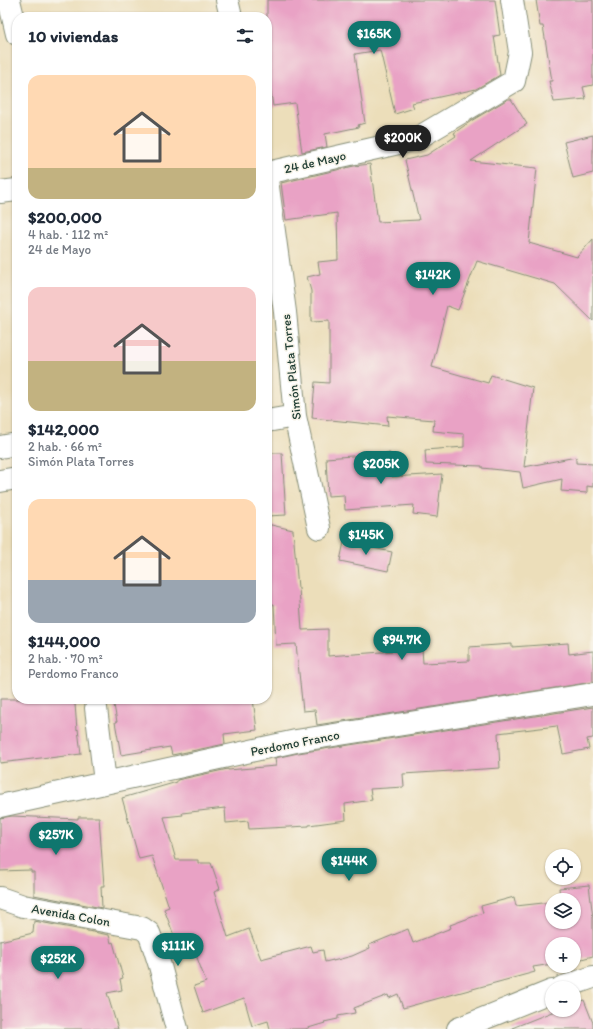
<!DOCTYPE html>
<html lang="es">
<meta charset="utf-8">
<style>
body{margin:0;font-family:Itim,sans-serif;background:#f2f2f3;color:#1f2937;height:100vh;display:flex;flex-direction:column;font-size:15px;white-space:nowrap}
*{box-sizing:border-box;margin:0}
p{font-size:13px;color:#747a83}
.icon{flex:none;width:22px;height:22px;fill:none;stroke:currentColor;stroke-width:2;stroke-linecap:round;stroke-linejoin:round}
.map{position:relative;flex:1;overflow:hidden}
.details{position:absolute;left:12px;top:12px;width:260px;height:692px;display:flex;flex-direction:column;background:#fff;border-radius:16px;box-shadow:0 1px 3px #0004}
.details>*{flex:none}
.fabs{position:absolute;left:545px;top:849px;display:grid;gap:8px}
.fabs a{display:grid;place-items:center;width:36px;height:36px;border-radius:50%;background:#fff;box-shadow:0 1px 3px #0004;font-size:20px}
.price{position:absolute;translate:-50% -34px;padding:0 9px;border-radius:14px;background:#0f766e;color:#fff;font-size:13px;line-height:26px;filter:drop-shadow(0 1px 2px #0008)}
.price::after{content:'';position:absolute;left:50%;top:24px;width:12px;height:9px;margin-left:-6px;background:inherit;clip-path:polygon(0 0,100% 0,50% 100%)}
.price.on{background:#222;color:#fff}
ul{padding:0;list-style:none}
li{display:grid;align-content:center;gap:8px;height:212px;padding:0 16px}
li span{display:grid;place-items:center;height:124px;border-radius:12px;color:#555}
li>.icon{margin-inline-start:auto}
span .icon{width:72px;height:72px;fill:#fffc;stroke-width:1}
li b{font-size:17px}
h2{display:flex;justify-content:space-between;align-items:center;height:48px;padding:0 16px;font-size:17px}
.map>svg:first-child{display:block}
.building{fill:#e9a2c5}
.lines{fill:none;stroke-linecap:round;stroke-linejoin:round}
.minor-casing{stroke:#868e77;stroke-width:24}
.minor{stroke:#fff;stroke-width:22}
.labels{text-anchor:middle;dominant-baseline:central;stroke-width:3;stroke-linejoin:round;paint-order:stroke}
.street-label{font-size:13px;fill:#1f3d34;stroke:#f7f3e8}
</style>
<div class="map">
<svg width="593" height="1029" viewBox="0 0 593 1029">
<rect width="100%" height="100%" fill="#f7f3e8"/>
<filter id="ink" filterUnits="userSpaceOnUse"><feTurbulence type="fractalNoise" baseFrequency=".025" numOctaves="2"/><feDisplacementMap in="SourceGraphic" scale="8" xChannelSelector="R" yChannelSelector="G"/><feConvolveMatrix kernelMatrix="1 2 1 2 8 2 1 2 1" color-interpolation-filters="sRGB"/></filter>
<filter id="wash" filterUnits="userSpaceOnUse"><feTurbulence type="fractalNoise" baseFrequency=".012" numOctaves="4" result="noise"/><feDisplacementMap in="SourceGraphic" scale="16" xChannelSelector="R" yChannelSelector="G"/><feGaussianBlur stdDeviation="0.9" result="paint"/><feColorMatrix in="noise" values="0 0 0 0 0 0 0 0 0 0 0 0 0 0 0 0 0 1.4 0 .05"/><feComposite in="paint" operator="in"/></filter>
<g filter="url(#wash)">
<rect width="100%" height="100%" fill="#ecdeba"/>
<g id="blocks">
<!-- building -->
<path class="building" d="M 267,0 L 495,0 L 500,35 L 494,36 L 500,75 L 476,89 L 412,103 L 414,108 L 395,114 L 380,50 L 355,54 L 365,123 L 358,125 L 359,127 L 325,134 L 327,147 L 302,152 L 295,103 L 273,106 L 267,66 Z
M 536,0 L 593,0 L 593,85 L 583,87 L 586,99 L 554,102 L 549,81 L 552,81 L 543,26 L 540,26 Z
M 508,99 L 511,99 L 527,124 L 471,161 L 537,168 L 529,243 L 577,257 L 593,239 L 593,321 L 555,284 L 477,261 L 458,310 L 447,306 L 432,367 L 488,383 L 491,375 L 533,388 L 524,467 L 576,457 L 576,463 L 593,464 L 593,487 L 587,486 L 587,493 L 561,491 L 562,479 L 523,488 L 520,472 L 482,468 L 482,466 L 426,464 L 425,450 L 464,447 L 464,434 L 433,431 L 434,420 L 387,416 L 388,426 L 312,418 L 315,382 L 329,383 L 329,321 L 311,322 L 311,291 L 307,277 L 320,274 L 318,262 L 338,260 L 337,213 L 286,220 L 281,183 L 354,166 L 370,164 L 378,222 L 419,220 L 405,160 L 427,155 L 456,136 L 454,133 L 471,121 Z
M 593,135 L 593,173 L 573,178 L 564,142 Z
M 267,453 L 282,453 L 286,515 L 267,516 Z
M 390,453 L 392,477 L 442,474 L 437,517 L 413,514 L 414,505 L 345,510 L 344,495 L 328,496 L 326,458 Z
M 267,524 L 293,530 L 298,588 L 299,588 L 302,630 L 328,629 L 328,656 L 422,649 L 423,663 L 469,661 L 469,647 L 512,644 L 512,647 L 568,643 L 569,654 L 593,651 L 593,682 L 317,725 L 315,710 L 303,711 L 296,644 L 276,645 L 274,604 L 267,605 Z
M 344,542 L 392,552 L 388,571 L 340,561 Z
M 0,699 L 73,699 L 74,704 L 75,704 L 77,730 L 78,729 L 81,754 L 49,758 L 49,757 L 0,763 Z
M 113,699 L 253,699 L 257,730 L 224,734 L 225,744 L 172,755 L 170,747 L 121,755 L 115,722 L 117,722 Z
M 593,707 L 593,738 L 587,739 L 589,749 L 563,754 L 557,726 L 498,733 L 500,768 L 403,774 L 404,787 L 370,789 L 372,800 L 345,804 L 346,820 L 309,825 L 309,826 L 249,829 L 248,821 L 226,823 L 225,808 L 182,813 L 183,815 L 164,817 L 176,860 L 198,860 L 198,863 L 211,863 L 220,889 L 214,892 L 228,937 L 249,929 L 261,959 L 311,946 L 313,952 L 323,950 L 325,962 L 333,960 L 333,961 L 352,956 L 370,948 L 369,945 L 408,929 L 413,943 L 451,928 L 450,925 L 483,913 L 481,906 L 514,897 L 516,906 L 552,902 L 552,922 L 574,922 L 574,900 L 560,900 L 559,888 L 589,885 L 593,918 L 593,956 L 574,961 L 574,944 L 552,944 L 552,964 L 533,967 L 535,972 L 403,1008 L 398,994 L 389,998 L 388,995 L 354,1008 L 355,1013 L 338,1016 L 338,1019 L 324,1022 L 325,1023 L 305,1029 L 270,1029 L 268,1021 L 252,1026 L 244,998 L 203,1013 L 194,986 L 206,982 L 192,944 L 179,949 L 164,909 L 169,907 L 152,856 L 139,859 L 122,798 L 177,782 L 177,780 L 228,769 L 228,770 L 276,766 L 275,758 L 298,753 Z
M 12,816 L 78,819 L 78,817 L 99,817 L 104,886 L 101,886 L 102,908 L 34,895 L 34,872 L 31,872 L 31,870 L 0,871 L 0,818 Z
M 34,921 L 109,935 L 111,943 L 113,942 L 123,978 L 120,979 L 122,990 L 107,993 L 118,1029 L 0,1029 L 0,941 L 33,933 Z
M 584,1000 L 593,1023 L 593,1029 L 512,1029 L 512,1028 L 557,1010 L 574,1010 L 574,1003 Z"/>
</g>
</g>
<g filter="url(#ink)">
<use href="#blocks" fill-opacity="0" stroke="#868e77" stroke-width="1"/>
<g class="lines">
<!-- minor casing -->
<g class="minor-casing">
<path id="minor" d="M 9,0 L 17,34
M 227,0 L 231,17
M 267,173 L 416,139 L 514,81 L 520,52 L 512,0
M 267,180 L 285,312 L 295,416 L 319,528
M 0,192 L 17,190
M 267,421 L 295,416
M 0,447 L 17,444
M 0,481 L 17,478
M 96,708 L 105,782
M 0,806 L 296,741 L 593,694
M 0,898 L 23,906 L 142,928 L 149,933 L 152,941 L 160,966 L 177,1029
M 561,988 L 593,977
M 458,1029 L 552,991"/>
</g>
<!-- minor -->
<use href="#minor" class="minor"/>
</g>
</g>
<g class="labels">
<!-- street labels -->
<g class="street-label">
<text transform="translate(315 162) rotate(-13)">24 de Mayo</text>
<text transform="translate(291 367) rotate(-96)">Simón Plata Torres</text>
<text transform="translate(295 743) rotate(-11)">Perdomo Franco</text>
<text transform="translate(71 915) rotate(10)">Avenida Colon</text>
</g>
</g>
</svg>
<div class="fabs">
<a><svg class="icon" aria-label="locate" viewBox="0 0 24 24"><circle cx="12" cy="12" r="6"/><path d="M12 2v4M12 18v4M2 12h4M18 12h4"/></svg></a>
<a><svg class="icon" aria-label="layers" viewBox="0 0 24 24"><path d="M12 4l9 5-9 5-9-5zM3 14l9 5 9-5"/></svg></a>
<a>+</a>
<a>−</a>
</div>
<b class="price" style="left:374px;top:55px">$165K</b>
<b class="price on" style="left:403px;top:159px">$200K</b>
<b class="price" style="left:433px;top:296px">$142K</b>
<b class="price" style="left:381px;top:485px">$205K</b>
<b class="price" style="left:366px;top:556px">$145K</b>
<b class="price" style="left:402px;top:661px">$94.7K</b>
<b class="price" style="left:56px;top:856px">$257K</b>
<b class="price" style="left:349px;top:882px">$144K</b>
<b class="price" style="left:178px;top:967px">$111K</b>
<b class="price" style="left:58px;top:980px">$252K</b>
<section class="details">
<h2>10 viviendas<svg class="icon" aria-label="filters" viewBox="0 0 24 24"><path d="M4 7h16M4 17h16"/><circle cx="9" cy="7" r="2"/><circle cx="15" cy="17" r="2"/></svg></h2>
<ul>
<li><span style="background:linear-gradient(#ffd9b3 75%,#c2b280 0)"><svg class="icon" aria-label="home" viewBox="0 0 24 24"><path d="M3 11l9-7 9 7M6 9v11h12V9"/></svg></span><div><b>$200,000</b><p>4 hab. · 112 m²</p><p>24 de Mayo</p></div></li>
<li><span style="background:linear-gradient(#f6c9c9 60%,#c2b280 0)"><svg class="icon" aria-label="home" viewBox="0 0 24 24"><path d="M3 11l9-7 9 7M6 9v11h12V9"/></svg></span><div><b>$142,000</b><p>2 hab. · 66 m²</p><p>Simón Plata Torres</p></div></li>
<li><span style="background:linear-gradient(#ffd9b3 65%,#9aa5b1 0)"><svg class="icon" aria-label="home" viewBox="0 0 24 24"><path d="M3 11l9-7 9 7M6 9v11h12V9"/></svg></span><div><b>$144,000</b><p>2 hab. · 70 m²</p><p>Perdomo Franco</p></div></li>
</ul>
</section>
</div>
